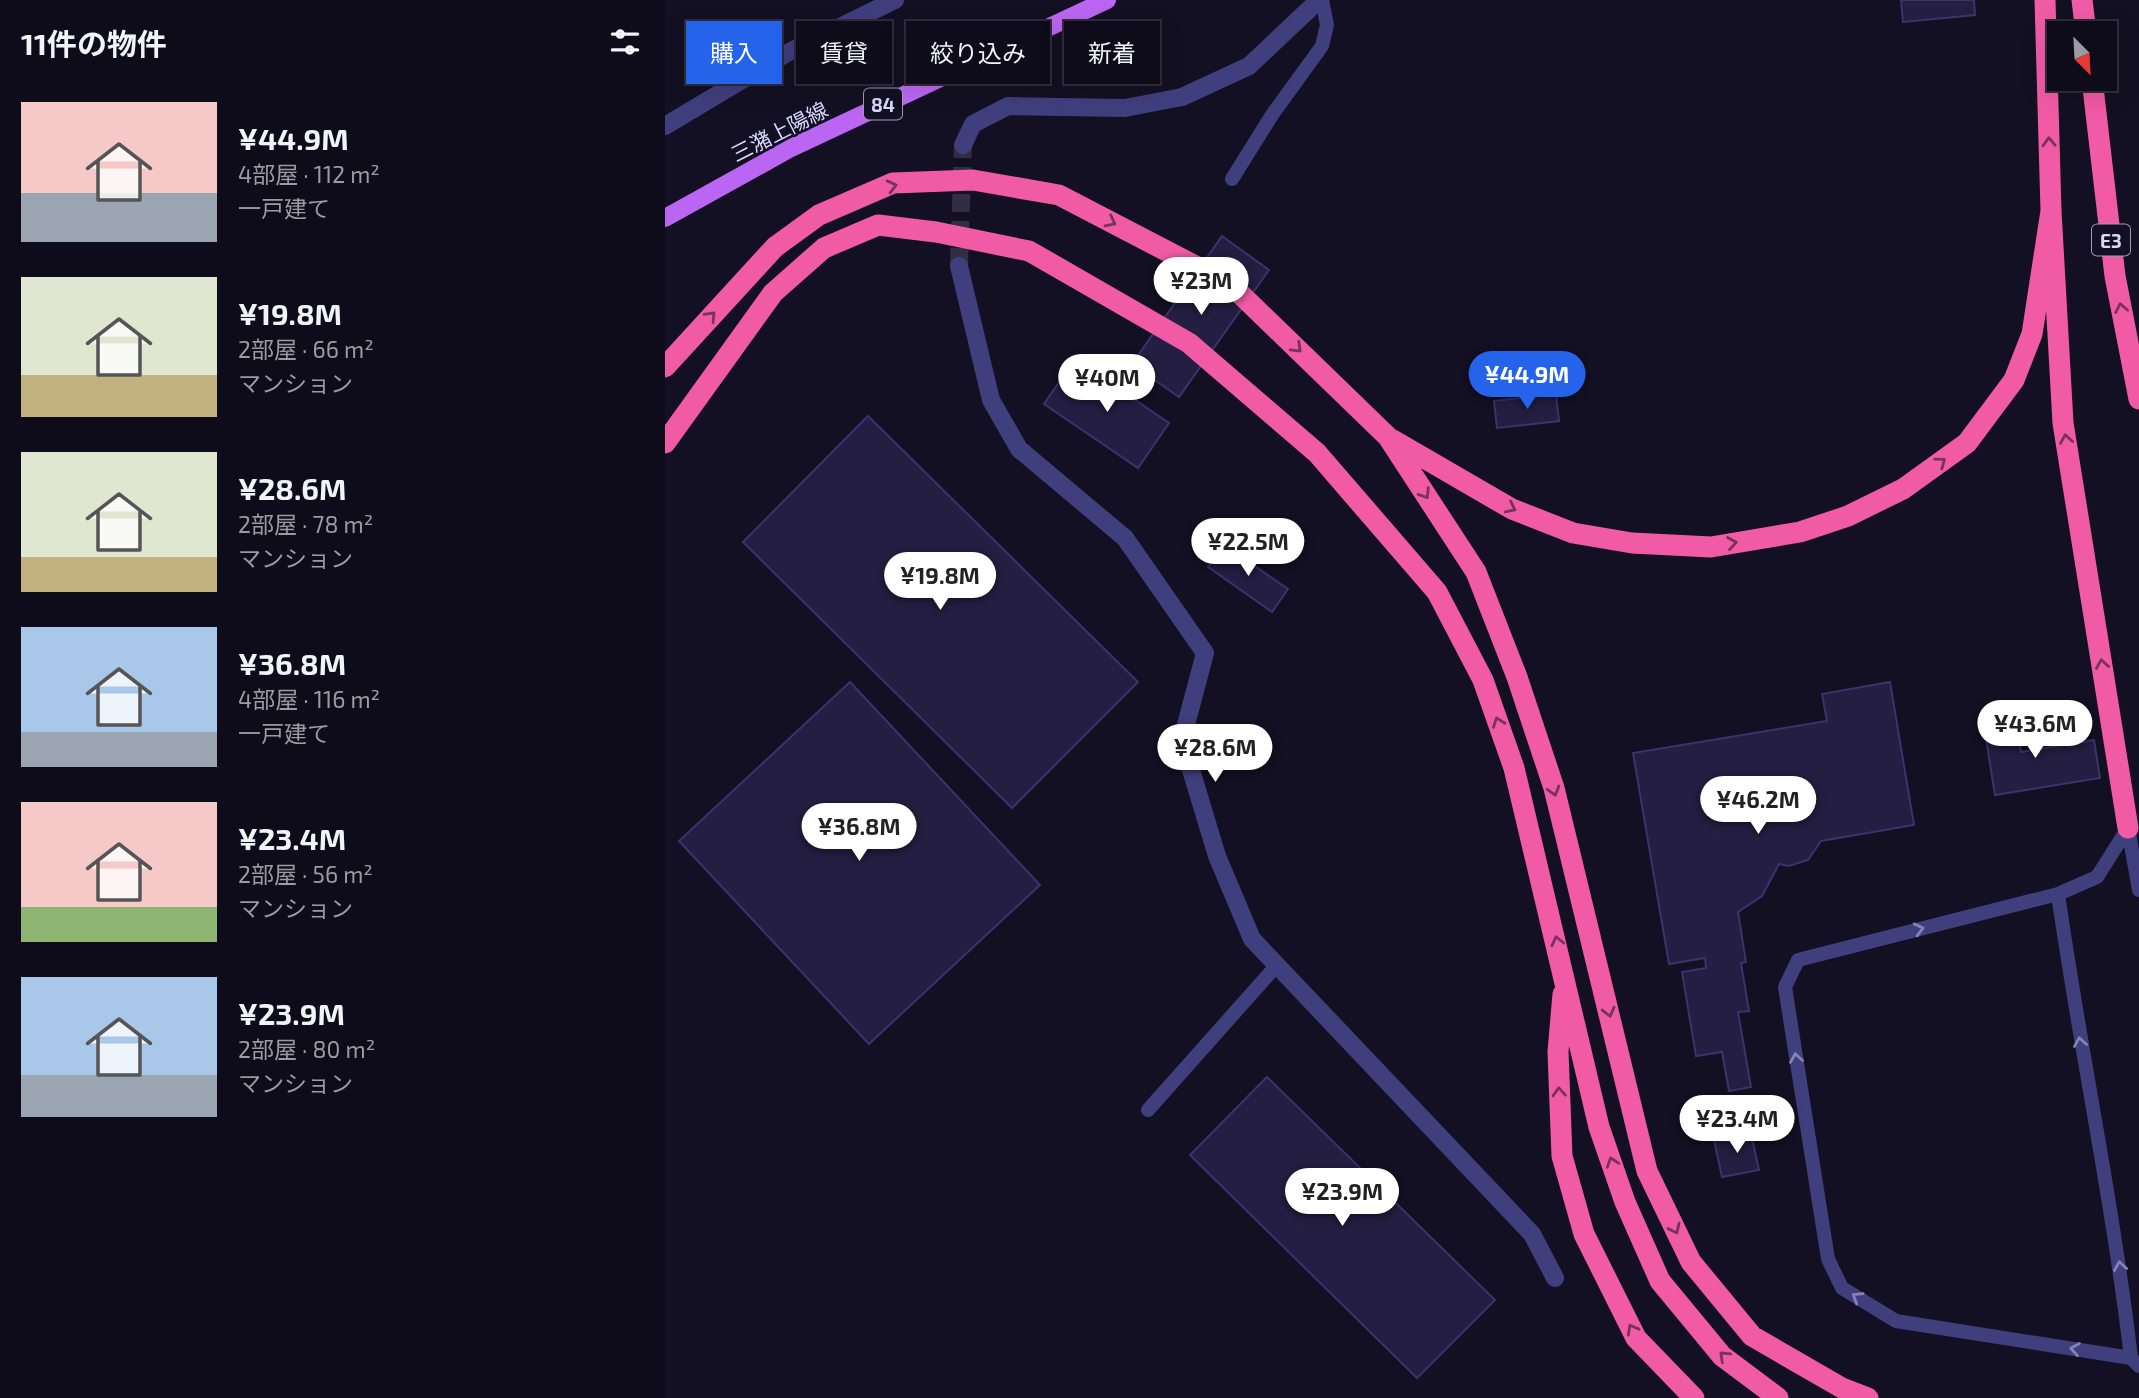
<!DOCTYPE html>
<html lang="ja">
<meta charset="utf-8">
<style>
body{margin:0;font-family:"Exo 2","Noto Sans JP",sans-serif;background:#171523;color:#f1f3f6;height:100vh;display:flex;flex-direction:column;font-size:26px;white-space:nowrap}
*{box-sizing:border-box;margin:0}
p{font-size:23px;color:#9b9ba2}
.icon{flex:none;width:38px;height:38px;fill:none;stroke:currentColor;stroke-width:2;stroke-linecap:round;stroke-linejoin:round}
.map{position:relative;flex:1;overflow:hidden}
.details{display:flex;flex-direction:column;background:#0e0c1a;width:665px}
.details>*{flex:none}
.banner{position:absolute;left:21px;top:21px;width:665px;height:63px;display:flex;gap:14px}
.needle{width:46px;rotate:156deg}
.buttons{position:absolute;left:1382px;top:21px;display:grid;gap:14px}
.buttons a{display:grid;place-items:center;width:70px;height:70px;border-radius:0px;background:#0e0c1a;box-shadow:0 7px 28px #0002,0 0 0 2px #2e2c39;font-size:35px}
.price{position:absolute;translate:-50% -60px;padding:0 16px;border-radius:24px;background:#fff;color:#222;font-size:23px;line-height:46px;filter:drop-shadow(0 2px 4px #0008)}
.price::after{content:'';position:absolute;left:50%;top:42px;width:21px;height:16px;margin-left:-10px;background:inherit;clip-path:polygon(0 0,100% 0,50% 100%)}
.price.selected{background:#2563eb;color:#fff}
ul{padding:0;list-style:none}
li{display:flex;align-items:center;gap:21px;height:175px;padding:0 21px}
li span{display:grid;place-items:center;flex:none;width:196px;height:140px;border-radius:0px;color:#555}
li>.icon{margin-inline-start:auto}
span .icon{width:84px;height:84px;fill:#fffc;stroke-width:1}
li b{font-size:30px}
h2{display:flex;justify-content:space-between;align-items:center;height:84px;padding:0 21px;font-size:30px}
.tag{padding:0 24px;border-radius:0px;background:#0e0c1a;box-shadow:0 7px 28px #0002,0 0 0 2px #2e2c39;font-size:24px;line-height:63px}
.tag.selected{background:#2563eb;color:#fff}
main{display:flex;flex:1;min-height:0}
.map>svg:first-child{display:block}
.building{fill:#241e42;stroke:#3c326c;stroke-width:2}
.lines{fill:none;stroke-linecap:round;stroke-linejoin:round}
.street-tunnel{stroke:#312e43;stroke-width:18;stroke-dasharray:18 9;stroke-linecap:butt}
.lane{stroke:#403f7e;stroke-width:14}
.street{stroke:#403f7e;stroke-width:18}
.primary{stroke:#bb66f2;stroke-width:18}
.highway{stroke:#f15ba6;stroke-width:21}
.oneway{stroke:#77325e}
.oneway2{stroke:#8582b6}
.labels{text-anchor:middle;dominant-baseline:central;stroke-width:5;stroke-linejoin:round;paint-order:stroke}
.shield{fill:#131023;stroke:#9e9aba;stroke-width:2}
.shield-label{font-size:19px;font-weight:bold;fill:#d9d5fb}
.street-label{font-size:21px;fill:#d9d5fb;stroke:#131023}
</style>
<main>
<section class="details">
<h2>11件の物件<svg class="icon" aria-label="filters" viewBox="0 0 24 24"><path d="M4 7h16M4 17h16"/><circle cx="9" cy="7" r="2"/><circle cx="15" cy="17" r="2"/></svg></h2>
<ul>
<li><span style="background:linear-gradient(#f6c9c9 65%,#9aa5b1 0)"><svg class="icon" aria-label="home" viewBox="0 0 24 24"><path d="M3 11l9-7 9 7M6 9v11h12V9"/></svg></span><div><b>¥44.9M</b><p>4部屋 · 112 m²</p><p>一戸建て</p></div></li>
<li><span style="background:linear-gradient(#dfe7d0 70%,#c2b280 0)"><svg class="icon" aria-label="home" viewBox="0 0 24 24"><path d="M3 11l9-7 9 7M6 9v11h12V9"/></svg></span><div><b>¥19.8M</b><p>2部屋 · 66 m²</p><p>マンション</p></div></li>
<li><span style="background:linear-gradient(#dfe7d0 75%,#c2b280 0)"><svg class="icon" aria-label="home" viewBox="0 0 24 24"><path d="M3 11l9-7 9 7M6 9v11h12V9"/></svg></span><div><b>¥28.6M</b><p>2部屋 · 78 m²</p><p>マンション</p></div></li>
<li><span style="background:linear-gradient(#a9c7e8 75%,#9aa5b1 0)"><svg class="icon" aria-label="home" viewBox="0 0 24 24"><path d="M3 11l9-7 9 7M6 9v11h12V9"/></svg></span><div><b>¥36.8M</b><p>4部屋 · 116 m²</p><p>一戸建て</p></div></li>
<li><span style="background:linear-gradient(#f6c9c9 75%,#8fb573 0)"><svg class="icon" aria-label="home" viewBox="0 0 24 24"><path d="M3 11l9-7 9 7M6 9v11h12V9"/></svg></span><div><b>¥23.4M</b><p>2部屋 · 56 m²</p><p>マンション</p></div></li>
<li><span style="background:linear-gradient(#a9c7e8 70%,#9aa5b1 0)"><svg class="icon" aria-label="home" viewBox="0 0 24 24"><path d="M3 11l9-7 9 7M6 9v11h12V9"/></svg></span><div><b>¥23.9M</b><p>2部屋 · 80 m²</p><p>マンション</p></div></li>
</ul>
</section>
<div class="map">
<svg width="1474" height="1398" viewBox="0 0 1474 1398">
<rect width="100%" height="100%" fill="#131023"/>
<!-- building -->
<path class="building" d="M 1236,0 L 1309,0 L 1310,15 L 1238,22 Z
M 557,236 L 604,270 L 514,397 L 467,364 Z
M 410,359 L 504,423 L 473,468 L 379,404 Z
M 891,394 L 894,421 L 832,428 L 829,401 Z
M 203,416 L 473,682 L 347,808 L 78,542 Z
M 559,545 L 623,589 L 607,612 L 543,567 Z
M 185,682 L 375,885 L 204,1044 L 14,841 Z
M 1225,682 L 1249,825 L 1156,841 L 1143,860 L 1124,866 L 1114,864 L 1097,896 L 1073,912 L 1081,962 L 1076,963 L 1084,1011 L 1073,1012 L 1086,1087 L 1064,1091 L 1057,1052 L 1031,1056 L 1017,972 L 1041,968 L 1040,958 L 1004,964 L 968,753 L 1162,721 L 1157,694 Z
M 1350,715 L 1356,752 L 1429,740 L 1435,778 L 1330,795 L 1318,720 Z
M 602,1077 L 830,1300 L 752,1378 L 525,1155 Z
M 1086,1133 L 1094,1170 L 1057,1177 L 1049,1140 Z"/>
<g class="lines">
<!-- street-tunnel -->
<path class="street-tunnel" d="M 294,266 L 298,145"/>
<!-- lane -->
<path class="lane" d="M 567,179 L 607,115 L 657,46 L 662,25 L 657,0
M 1463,828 L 1432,877 L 1393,894 L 1133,960 L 1120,987 L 1163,1259 L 1177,1288 L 1231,1321 L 1466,1358 L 1474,1366
M 1463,828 L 1474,890
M 1393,894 C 1415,1049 1448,1203 1466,1358
M 483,1110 L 612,965"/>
<!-- street -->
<path class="street" d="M 0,126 L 122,53 L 230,0
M 298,145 L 308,124 L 343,106 L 460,108 L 517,97 L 584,66 L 654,0
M 294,266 L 326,400 L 354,449 L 460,538 L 540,653 L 517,740 L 552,856 L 587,939 L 867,1234 L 890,1278"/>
<!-- primary -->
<path class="primary" d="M 0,218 L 126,148 L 442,0"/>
<!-- highway -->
<path class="highway" d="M 1380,0 L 1386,211 L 1398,423 L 1463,828
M 1417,0 L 1421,33
M 1427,79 L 1450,276 L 1474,399
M 0,367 L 110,247 L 154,215 L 228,183 L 308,180 L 394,195 L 565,284 L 723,437 L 811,572 L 852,677 L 889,788 L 982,1171 L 1026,1262 L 1087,1336 L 1177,1388 L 1203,1398
M 728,440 L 847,509 L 908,533 L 967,543 L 1046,547 L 1135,532 L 1183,516 L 1238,489 L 1302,443 L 1349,380 L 1367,334 L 1386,211
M 0,443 L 108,293 L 159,248 L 213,225 L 271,232 L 364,251 L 524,343 L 652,453 L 772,592 L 818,680 L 849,768 L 934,1127 L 960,1202 L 995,1281 L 1057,1356 L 1113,1398
M 898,994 L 893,1052 L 897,1156 L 919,1234 L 971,1338 L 1029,1398"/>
</g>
<!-- one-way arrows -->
<defs><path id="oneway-chevron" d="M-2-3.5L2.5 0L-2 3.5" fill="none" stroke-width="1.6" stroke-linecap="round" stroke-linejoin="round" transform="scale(1.75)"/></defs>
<g class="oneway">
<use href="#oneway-chevron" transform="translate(1384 142) rotate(-92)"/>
<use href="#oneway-chevron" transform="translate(227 186) rotate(-14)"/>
<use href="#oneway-chevron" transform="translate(446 222) rotate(27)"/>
<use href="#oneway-chevron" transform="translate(1456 308) rotate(-101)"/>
<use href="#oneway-chevron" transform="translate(46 316) rotate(-47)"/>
<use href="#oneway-chevron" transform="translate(632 348) rotate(44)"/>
<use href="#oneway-chevron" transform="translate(1401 439) rotate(-99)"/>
<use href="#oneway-chevron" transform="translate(1276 462) rotate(-36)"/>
<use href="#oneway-chevron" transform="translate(760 494) rotate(57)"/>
<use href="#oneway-chevron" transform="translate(846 508) rotate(26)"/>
<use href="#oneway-chevron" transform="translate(1067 543) rotate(-9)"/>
<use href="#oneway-chevron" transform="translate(1437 664) rotate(-99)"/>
<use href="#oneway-chevron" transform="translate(833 722) rotate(-110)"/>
<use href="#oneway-chevron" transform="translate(889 791) rotate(74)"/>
<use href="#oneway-chevron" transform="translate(892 941) rotate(-103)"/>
<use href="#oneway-chevron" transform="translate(944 1012) rotate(76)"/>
<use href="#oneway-chevron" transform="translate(894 1092) rotate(-93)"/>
<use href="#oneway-chevron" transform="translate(947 1162) rotate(-109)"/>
<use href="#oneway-chevron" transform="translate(1010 1229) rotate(64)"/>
<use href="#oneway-chevron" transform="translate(967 1329) rotate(-119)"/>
<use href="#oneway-chevron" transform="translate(1059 1356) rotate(-137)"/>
</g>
<g class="oneway2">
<use href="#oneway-chevron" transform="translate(1254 929) rotate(-14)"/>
<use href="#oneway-chevron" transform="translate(1415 1042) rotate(-99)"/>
<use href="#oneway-chevron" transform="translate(1131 1058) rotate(-99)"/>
<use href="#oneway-chevron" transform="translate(1455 1266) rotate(-99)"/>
<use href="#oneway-chevron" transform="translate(1192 1297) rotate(-148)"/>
<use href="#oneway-chevron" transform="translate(1410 1349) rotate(-171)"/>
</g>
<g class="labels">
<!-- shield labels -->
<g class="shield">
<rect x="199" y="88.5" width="38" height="31" rx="5"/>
<rect x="1427" y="224.5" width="38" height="31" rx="5"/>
</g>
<g class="shield-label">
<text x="218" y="104">84</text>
<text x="1446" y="240">E3</text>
</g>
<!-- street labels -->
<g class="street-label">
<text transform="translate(114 131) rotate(-27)">三潴上陽線</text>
</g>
</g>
</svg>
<div class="buttons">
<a><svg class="needle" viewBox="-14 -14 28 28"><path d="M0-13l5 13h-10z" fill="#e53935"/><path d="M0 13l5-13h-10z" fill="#9b9ba2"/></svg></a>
</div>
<b class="price" style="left:536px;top:317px">¥23M</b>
<b class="price selected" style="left:862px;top:411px">¥44.9M</b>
<b class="price" style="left:442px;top:414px">¥40M</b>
<b class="price" style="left:583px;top:578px">¥22.5M</b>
<b class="price" style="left:275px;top:612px">¥19.8M</b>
<b class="price" style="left:1370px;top:760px">¥43.6M</b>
<b class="price" style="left:550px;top:784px">¥28.6M</b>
<b class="price" style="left:1093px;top:836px">¥46.2M</b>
<b class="price" style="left:194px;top:863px">¥36.8M</b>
<b class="price" style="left:1072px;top:1155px">¥23.4M</b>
<b class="price" style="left:677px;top:1228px">¥23.9M</b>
<div class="banner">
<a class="tag selected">購入</a>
<a class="tag">賃貸</a>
<a class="tag">絞り込み</a>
<a class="tag">新着</a>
</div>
</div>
</main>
